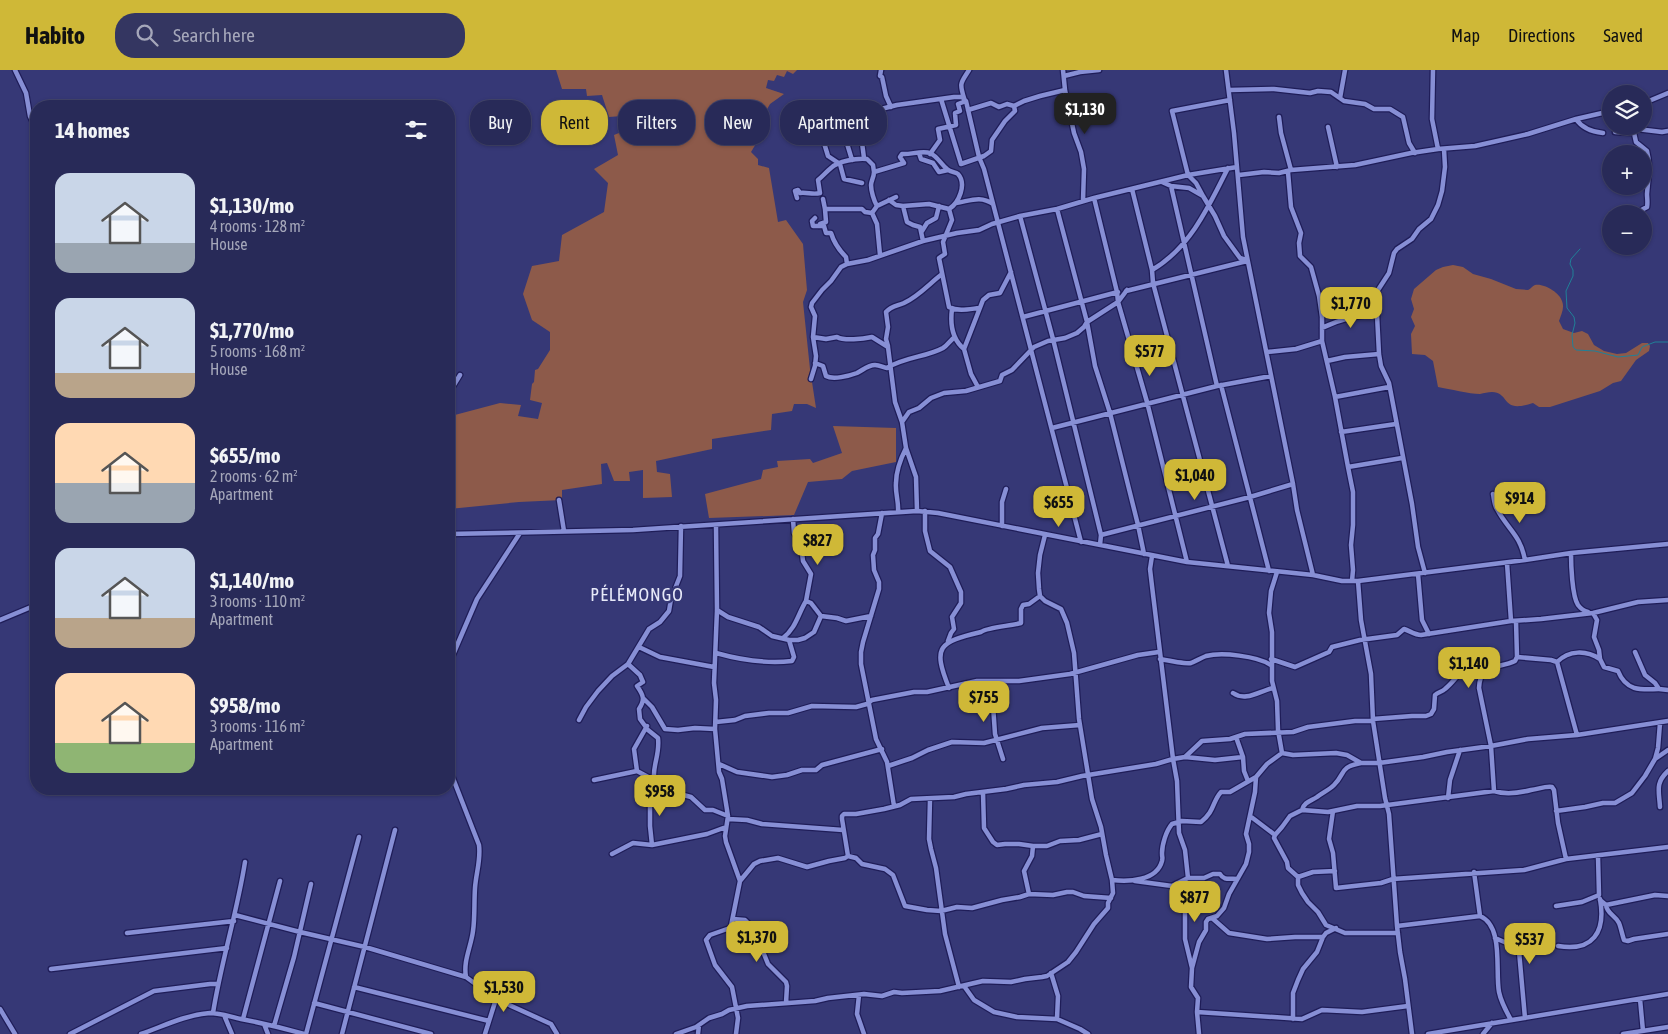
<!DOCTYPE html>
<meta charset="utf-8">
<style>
body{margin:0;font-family:"Asap Condensed",sans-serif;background:#343661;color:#f1f3f6;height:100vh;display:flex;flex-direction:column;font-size:19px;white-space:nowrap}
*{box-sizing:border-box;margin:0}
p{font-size:16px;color:#a5a7ba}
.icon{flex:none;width:28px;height:28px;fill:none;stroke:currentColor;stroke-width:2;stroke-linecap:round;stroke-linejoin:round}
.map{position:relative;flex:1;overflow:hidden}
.drawer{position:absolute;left:30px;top:30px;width:425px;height:695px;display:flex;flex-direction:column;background:#282a58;border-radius:20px;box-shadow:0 1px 4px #0004,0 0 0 1px #44466e}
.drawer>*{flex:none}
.guide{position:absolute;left:470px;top:30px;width:475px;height:45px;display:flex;gap:10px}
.fabs{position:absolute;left:1602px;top:15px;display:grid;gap:10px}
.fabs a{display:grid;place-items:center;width:50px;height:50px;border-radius:50%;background:#282a58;box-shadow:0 1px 4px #0004,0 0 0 1px #44466e;font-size:25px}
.price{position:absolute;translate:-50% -42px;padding:0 11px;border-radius:10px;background:#cfb837;color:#111;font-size:16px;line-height:32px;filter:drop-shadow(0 1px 2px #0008)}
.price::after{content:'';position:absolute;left:50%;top:30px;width:15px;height:11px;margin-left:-8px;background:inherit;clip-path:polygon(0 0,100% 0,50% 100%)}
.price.selected{background:#222;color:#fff}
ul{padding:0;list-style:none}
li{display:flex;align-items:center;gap:15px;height:125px;padding:0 25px}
li span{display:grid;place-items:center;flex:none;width:140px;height:100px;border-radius:15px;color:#555}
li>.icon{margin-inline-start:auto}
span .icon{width:60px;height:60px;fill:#fffc;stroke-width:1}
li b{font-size:21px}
h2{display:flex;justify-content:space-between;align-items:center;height:60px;padding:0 25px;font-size:21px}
.pill{padding:0 18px;border-radius:20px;background:#282a58;box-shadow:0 1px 4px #0004,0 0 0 1px #44466e;font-size:18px;line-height:45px}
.pill.selected{background:#cfb837;color:#111}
header{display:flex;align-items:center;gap:30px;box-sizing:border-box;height:70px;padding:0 25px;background:#cfb837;color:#111}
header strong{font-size:24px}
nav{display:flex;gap:28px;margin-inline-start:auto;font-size:18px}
.search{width:350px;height:45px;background:#343661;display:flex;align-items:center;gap:12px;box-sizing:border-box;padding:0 18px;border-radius:20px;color:#a5a7ba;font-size:19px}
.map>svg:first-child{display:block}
.green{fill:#8d5a4a}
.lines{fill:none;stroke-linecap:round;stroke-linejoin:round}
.stream{stroke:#208098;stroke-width:1}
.minor-casing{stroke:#1f1d58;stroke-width:7}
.minor{stroke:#878fd5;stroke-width:4.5}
.labels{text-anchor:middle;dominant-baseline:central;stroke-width:5;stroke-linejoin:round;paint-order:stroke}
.quarter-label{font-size:18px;letter-spacing:1px;fill:#e7e9f8;stroke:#363876}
</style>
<header>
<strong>Habito</strong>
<div class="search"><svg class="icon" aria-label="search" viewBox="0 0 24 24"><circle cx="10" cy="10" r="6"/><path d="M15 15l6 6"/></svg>Search here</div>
<nav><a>Map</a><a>Directions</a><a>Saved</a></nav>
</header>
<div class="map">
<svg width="1668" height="964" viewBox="0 0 1668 964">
<rect width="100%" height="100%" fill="#363876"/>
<!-- green -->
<path class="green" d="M 556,0 L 797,0 L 793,4 L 787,1 L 784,7 L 777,5 L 774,11 L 768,10 L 766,18 L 784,24 L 770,34 L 757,57 L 763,62 L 751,82 L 758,89 L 758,95 L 769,98 L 778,152 L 786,150 L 803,174 L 807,220 L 803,232 L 810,299 L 816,338 L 807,334 L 794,334 L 792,341 L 772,344 L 771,360 L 712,369 L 712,379 L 656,391 L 657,402 L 670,404 L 672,427 L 643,428 L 643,400 L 629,402 L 630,411 L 614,411 L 607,393 L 601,394 L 602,414 L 562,420 L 562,430 L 519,432 L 449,439 L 449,348 L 451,346 L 500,333 L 521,335 L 518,346 L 538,349 L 542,333 L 530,330 L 532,314 L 534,312 L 535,300 L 538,299 L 550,280 L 550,262 L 532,250 L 523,224 L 532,196 L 559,191 L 562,165 L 604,142 L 608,113 L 594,99 L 618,85 L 614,65 L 626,60 L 622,46 L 609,47 L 602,25 L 587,26 L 586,19 L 562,19 Z
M 1453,195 L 1463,197 L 1473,204 L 1491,209 L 1516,219 L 1528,220 C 1529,220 1534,215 1535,215 C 1544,213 1560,223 1562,231 C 1565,238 1561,245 1559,251 L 1563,259 L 1574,263 L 1582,261 L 1588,264 L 1594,275 L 1604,281 L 1617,284 L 1626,283 L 1642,273 L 1648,273 L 1650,276 L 1649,281 L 1636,290 L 1621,311 L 1613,313 L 1600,321 L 1550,337 L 1539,337 L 1533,333 C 1500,344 1511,323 1492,322 C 1488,322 1484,323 1480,324 C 1469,324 1450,319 1438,317 L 1433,291 L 1425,285 L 1412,284 L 1411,264 L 1415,256 L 1411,247 L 1414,239 L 1411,229 L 1414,219 L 1436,200 L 1443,197 Z
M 833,356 L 896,358 L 896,392 L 852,401 L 842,409 L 808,412 L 794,445 L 709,448 L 705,424 L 761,409 L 763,400 L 778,397 L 777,391 L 810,389 L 813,393 L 842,383 Z"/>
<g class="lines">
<!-- stream -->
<path class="stream" d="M 1580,179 L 1571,189 L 1570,194 L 1573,200 L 1573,206 L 1566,221 L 1567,238 L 1574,247 L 1575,253 L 1572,265 L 1573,277 L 1576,280 L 1595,281 L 1618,287 L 1638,285 L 1642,277 L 1655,272 L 1668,272"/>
<!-- minor casing -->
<g class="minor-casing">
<path id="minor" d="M 15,0 L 26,23 L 30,46 L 36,59
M 881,0 L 880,6 L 882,7 L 886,26 L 891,37
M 1063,0 L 1065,20 L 1074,63 L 1081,82 L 1084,99 L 1083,131
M 1226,0 L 1234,63 L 1243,167 L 1293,414 L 1297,440 L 1313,505
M 1433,0 L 1432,49 L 1438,79
M 1064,6 L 1080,2 L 1099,0
M 1229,20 L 1274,19 L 1310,23 L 1318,21 L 1331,22 L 1344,31 L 1365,34 L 1374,39 L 1390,39 L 1403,47 L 1409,73 L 1415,83
M 964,28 C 959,12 961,13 969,0
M 1340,28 L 1345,0
M 941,29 L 961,94 L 984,86 L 991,81 L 992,70 L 1005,51 L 1015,41 L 1014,36
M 1644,33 L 1668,23
M 968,40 L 991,33 L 999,37 L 1007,34 L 1014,36 L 1024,31 L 1040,26 L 1065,20
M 858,42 L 864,88
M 1279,47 L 1281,63 L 1291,100
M 1576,49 C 1582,58 1593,62 1603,63
M 1328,57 L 1337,97
M 1637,59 L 1662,62 L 1668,61
M 1615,62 L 1634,63
M 821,63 L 828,86 L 840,94 L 844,109 L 862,113
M 919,83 L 921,89 L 933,93 L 939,102 L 948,100
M 930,84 L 940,70 L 938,59 L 956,55 L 955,43 L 960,41 L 958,34 L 966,31
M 852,90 L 842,57 L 830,48 L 845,43 L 877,40 L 897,35 L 954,27 L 962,27 L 966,31 L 979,87 L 984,99 L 1004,176 L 1081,472
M 1288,102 L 1291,137 L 1301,163 L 1299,173 L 1300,186 L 1311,197 L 1319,226 L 1322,247 L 1322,271 L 1335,327 L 1348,397 L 1402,388
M 1239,105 L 1264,102 L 1279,103 L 1291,100 L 1355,95 L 1411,83 L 1438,79 L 1475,76 L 1528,64 L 1576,49 L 1611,41
M 1162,112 L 1171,116 L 1189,118 L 1203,126 L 1215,146 L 1224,166 L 1240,188 L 1246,190
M 1171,116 L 1217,316
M 1132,119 L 1152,200 L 1153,213 L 1228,496
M 1203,126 L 1196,113 L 1188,105 L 1172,41 L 1230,30
M 797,128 L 795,121 L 798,120 L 800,123 C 807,122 813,125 820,123 L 818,110 C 823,106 826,102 831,98 C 838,91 857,88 867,89 L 873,95 L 874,102
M 1094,128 L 1117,222 L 1118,232 L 1147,332 L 1187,492
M 823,129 L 825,139
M 889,130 L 896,135 L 903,136 L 907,152 L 913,155 L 920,157 L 923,171
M 956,133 C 970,131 980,125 993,134
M 877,136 C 874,131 871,121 871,115 C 871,111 874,107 874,102 L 904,93 L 900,87 L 902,84 C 910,85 922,80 930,83 C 937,86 941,94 947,99 C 950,102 955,102 958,104 C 967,114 959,133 949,139
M 903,136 L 929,134 L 949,139 L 952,150 L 943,172 L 945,184 L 939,188 L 949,237 C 958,242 970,239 979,238
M 1057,139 L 1087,252 L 1095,296 L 1110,343 L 1138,455 L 1144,484
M 1634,144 L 1647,137 C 1648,132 1647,128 1647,124 C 1648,110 1651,95 1647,81 L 1636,72 L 1634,63 L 1637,59 L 1636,56
M 1020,146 L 1053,269 L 1101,465 L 1100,475
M 815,148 L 812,151 L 813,156 L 824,156 L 826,163 L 831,163 C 834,173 839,180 846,187 L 847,194
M 819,156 L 820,154 L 826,152 L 825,139 L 862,139 L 865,142 L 872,143
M 922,161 L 927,153 L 936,148 L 939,136
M 880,185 L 877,154 L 872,143 L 877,136 L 896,127
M 1152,200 C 1190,178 1209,136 1228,98
M 1126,221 L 1247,191
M 952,239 C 950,254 952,269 964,279
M 1023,247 L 1118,222
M 1322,258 C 1338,250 1360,244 1377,245
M 813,267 L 826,269 L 837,267 C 844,271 863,269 872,267 L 888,277 L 895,332 L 902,352
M 888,276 L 886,269 L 888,257 L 886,242 C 891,236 897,236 904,233 C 919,226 929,214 942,204
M 1267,282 L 1296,279 L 1322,271
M 1327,291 L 1345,287 L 1379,284
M 815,293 L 823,296 L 826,306 C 833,310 849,306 857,303 C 863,300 868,295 875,295 C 879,295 883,297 887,298 C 904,287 927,287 943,278 C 948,275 950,270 955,267
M 811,309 L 815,296 L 816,286 L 813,267 L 815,246 L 811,237 L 812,233 L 822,220 L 831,211 L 841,197 L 847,194 L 868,190 L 923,171 L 957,163 L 979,160 L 992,154 L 1020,146 L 1057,139 L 1094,128 L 1188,105 L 1237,97
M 1221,315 L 1269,501
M 978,317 L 971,304 L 964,279 L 983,230 L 989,225 L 1000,223 L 1011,202
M 449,323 L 460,305
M 1335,327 L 1389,317
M 1052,358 L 1217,316 L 1271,306
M 1341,362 L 1396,354
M 1348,397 L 1353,422 L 1353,455 L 1351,475 L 1353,500 L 1352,511
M 1493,424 C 1494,428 1494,435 1497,439 C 1508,460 1520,464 1525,490
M 559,430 L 564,461
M 917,441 L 916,407 L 906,378 L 902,352 L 909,342 L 919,338 L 931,328 L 944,323 L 966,321 L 1000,311 L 1002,305 L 1012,300 L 1034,277 L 1048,271 L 1065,268 L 1077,263 L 1084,257 L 1087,252 L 1118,232 L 1127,220
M 925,441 L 925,461 L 930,481 L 950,497 L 961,522 L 961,533 L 952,547 L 954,559 L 951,563 L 948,571
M 898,442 C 899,432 895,423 896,413 C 896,402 901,388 906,378
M 882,443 L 878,464 L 875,468 L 875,480 L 873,485 L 874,500 L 879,512 L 879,519 L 863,572 L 861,582 L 861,594 L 876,669 L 887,692 L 894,736
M 793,449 L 794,463 L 801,475 L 803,491 L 811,504 L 806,531 L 811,533 L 821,546
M 716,455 L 717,540 L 714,613 L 716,630 L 715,659 L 719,702 L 722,709 L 728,746 L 725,766 L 726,772 L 740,811 L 731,856 L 730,858 L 710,865 L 706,870 L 715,895 L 732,917 L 738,948 L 736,964
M 1002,456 L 1002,432 L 1006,419
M 449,464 L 633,460 L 917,441 L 938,443 L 1187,492 L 1313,505 L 1342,511 L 1358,511 L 1525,490 L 1571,483 L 1668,474
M 1101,465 L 1250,427 L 1293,414
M 1571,483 C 1571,494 1572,526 1578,535 C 1581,539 1584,541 1588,542
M 1507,493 L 1511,551
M 1277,502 L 1271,521 L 1269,543 L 1272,562 L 1272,611 L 1277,631 L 1278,660 L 1282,683
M 1425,503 L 1418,477 L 1412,434 L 1389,313 L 1381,296 L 1379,284 L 1377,245 L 1378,220 L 1389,203 L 1394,183 L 1397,179 L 1412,169 L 1419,159 L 1431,149 L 1438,135 L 1442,121 L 1445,97 L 1444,79
M 1418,504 L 1422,550 L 1429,564
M 1358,511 L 1361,550 L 1371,604 L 1373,651 L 1385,728 L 1389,744 L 1397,856 L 1400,882 L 1405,909 L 1412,964
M 717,540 L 728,547 L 759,557 L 772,566 L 789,570 L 798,570 L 805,568 L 814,562 L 821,546 L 837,548 L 846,551 L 871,546
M 1593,543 L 1597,550 L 1594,567 L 1599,580 L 1600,589 L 1604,597 L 1618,601 C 1626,621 1640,620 1659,619
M 0,550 L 36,535
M 783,568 C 796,558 798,544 806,531
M 639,577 L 660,587 L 714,597
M 1635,582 L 1645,605 L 1655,613 L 1659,619 L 1668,620
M 716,583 C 741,590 766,594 792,591 L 794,587 L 789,570
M 1517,587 L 1551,590 L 1557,592 L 1577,665
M 1160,589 C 1165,590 1187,594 1191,593 C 1196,591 1201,588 1206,586 C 1222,582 1257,586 1271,595
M 1271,589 L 1295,597 L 1329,582 L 1332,577 L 1360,570 L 1397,565 L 1404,559 C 1410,561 1415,565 1421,565 L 1511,551 L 1541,549 L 1593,543 L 1638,532 L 1668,530
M 1557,592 C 1569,580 1586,580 1600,589
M 449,594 L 477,529 L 520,463
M 628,594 L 640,605 L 643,612 L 637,616 C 644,626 645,630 639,639 L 640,649 L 648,660 L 658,668 C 660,684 653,694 654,708
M 990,612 L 993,635 L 995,664 L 1003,689
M 949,618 C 932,576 939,572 981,562 C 988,557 1011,556 1021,553 L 1021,539 L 1023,535 L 1029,534 L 1040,526
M 1233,623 C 1246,632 1259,621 1273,618
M 644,629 L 652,637 L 665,659 L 678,660 L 695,658 L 715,659
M 1373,649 L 1412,646 L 1426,646 L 1431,644 L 1434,639 L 1435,625 C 1438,622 1442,622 1445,619 C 1461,606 1460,592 1486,600
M 579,650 L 586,637 L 598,621 L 612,606 L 628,594 L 649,559 L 660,552 L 669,541 L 671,529 L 680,506 L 681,456
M 716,652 L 735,650 L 745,646 L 769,643 L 788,643 L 812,636 L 856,637 L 867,634 L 872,630 L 914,622 L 927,622 L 977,611 L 1019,611 L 1070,604 L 1138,585 L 1159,582
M 1236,667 L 1243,687 L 1244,701 L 1248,711
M 1185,687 L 1202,671 L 1230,669 L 1245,664 L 1293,662 L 1308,657 L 1355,651 L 1373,651
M 1655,689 L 1668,680
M 719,694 L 737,702 L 772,707 L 787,705 L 802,700 L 816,700 L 822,695 L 882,679
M 888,696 L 912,688 L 928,680 L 952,672 L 984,673 L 1042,658 L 1080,655
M 449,698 L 479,775 C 481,790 476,803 475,818 C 474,832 475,847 473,861 C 471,877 463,891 466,907
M 637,701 L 650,708
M 594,710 L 637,701 L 634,679 L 647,656
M 1494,721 L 1491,676 L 1479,618 C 1480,593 1498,599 1515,591 L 1517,587 L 1516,551
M 983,722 L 984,758 L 993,772 L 997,775 L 1005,774 L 1019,774 L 1033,776 L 1047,776 L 1060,771 L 1079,770 L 1102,764
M 1448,728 L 1450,710 L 1460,680
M 930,729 L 929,769 L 931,779 L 936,798 L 945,864 L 959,917
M 1660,737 C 1659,721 1655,713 1668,701
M 1302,740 C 1304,732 1311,731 1317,727 C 1322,723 1329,720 1334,715 C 1346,703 1339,697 1361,693
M 1333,741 L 1329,769 L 1333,783 L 1336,818 L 1381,813 L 1393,809 L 1524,800 L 1566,789 L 1668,777
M 1556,741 L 1585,737 L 1603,733 L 1615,733 L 1632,723 L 1645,706 L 1655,689 L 1658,678 L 1660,653
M 1250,746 L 1275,765 L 1274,768 L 1287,792 L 1288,798 L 1298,807
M 728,749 L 747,750 L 762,754 L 843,760
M 1275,765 L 1282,757 L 1290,746 L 1302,740 L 1328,742 L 1357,736 L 1380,736 L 1494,721 C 1506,725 1519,723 1531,720 C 1539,719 1545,716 1552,717 L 1554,720 L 1558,753 L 1566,789
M 652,775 L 650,756 L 650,708 L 657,709 L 664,720 L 691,727 L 705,740 L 713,740 L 728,746
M 612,784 L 633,773 L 652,775 L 707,764 L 726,757
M 848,786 L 842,749 L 842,746 L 844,744 L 856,744 L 884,739 L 900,735 L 911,729 L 954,727 L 966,724 L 1006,719 L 1024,715 L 1057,712 L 1082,706 L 1156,694 L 1173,689 L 1152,516 L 1150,499 L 1152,486
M 1474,802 L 1480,846
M 1298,807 L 1298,815 L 1302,823 L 1308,832 L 1318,842 L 1326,855 L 1345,863 L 1398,863
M 1298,807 L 1313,802 L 1335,801
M 1188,808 L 1185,780 L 1179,763 L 1177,711 L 1173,689 L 1185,687 L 1215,690 L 1243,687
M 1112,810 C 1128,812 1157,811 1162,791 C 1163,786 1162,789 1162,783 C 1162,775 1166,761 1172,754 L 1182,751 L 1201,752 C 1215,741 1212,732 1221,722 L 1230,722 L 1256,707 L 1267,694 L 1282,683 L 1293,685 L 1336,683 L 1347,685 L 1361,693 L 1379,693 L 1423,687 L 1447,682 L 1491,676 L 1528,669 L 1577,665 L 1668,651
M 740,811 L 754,794 L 760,791 L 778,788 L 807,797 L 829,791 L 845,788 L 848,786 L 856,788 L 862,794 L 885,799 L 893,805 L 905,836 L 927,840 L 941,841 L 957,837 L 972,838 L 1002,830 L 1020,827 L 1029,824 L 1053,825 L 1067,822 L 1073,822 L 1084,826 L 1111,828
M 1135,811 L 1172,816 L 1188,808 L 1204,808 L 1213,804 L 1220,804 C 1224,811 1230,808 1237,809
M 1181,812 L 1185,839 L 1185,869 L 1192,898 L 1191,917 L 1198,928 L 1197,942 L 1199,964
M 1029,824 L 1024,801 L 1032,786 L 1033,776
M 1600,830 L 1606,835 C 1607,844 1615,845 1619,853 C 1621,858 1622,864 1624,870 L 1628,871 L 1634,869 L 1668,864
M 1606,835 L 1655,825 L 1668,826
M 1556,836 L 1582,832 L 1599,825 L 1598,786
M 235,845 L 300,862 L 365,877 L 466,907 L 496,929 L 551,954 L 557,964
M 1212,848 L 1229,863 L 1267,869 L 1295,867 L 1323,867
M 733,849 L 745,850 L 754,859 L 768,894 L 786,912 L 787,916 L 786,933
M 1397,856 L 1480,846 C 1504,856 1495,901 1499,922 C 1501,932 1506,941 1511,950
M 127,863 L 234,851
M 1495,868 L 1516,877 L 1519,881 L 1525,948
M 1558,876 C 1593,882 1606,862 1600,829
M 1192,898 L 1199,872 L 1206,860 L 1206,852 L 1208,849 L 1217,846 L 1224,838 L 1229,824 L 1246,794 L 1249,782 L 1249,774 L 1246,764 L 1255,722 L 1256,707
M 51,899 L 227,878
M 1051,903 L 1058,926 L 1057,949
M 964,916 L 974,930 L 994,942 L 1017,947 L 1057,949 L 1080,959 L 1088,964
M 354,917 L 489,951
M 859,925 L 857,944 L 864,964
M 1640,929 L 1643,961
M 314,933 L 431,964
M 0,939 L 15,964
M 1197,942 L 1302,949 L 1322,940 L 1362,942 L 1408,936
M 213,943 C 221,892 237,843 245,792
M 224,945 L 232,964
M 243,949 L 280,811
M 1293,949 L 1293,923 L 1298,910 L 1303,899 L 1317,882 L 1323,867 L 1326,863 L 1336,858
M 264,954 L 268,964
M 274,956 L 294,887 L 311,814
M 70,964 L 154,921 L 210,914 L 217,914
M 141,964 C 164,956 185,945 210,943 C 220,943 231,947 241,949 C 262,953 283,958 304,964
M 306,964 L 359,767
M 342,964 L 395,760
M 485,964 L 496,929
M 676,964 L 696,957 L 709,948 L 722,944 L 729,940 L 747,936 L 815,931 L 828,928 L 864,924 L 882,926 L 894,922 L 902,923 L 940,921 L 983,911 L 1011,912 L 1025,909 L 1042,907 L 1047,906 L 1068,892 L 1076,882 L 1094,854 L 1108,838 L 1108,833 L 1113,823 L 1112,810 L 1106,785 L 1101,757 L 1092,729 L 1079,649 L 1074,583 L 1067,553 L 1061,539 L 1045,531 L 1040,526 L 1039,519 L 1038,503 L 1040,485 L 1045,465
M 698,964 L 699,955
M 1428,964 L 1668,924
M 1483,964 L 1492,953
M 1623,964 L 1668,957"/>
</g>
<!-- minor -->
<use href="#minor" class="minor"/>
</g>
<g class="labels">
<!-- quarter labels -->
<g class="quarter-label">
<text x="637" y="524">PÉLÉMONGO</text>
</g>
</g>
</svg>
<div class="fabs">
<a><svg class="icon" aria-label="layers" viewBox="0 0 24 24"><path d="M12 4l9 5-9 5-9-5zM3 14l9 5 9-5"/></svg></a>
<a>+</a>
<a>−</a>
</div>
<b class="price selected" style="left:1085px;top:65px">$1,130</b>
<b class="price" style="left:1351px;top:259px">$1,770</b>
<b class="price" style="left:1150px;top:307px">$577</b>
<b class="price" style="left:1195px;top:431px">$1,040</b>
<b class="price" style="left:1520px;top:454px">$914</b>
<b class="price" style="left:1059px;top:458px">$655</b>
<b class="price" style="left:818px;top:496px">$827</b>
<b class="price" style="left:1469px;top:619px">$1,140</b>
<b class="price" style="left:984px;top:653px">$755</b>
<b class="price" style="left:660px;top:747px">$958</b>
<b class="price" style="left:1195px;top:853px">$877</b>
<b class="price" style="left:757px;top:893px">$1,370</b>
<b class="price" style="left:1530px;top:895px">$537</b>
<b class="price" style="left:504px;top:943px">$1,530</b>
<div class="guide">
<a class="pill">Buy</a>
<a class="pill selected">Rent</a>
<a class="pill">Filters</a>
<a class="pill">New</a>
<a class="pill">Apartment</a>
</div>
<section class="drawer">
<h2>14 homes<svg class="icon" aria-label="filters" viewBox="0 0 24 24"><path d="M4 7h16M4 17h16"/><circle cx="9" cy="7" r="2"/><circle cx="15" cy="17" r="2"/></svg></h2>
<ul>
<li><span style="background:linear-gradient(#c9d6e8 70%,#9aa5b1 0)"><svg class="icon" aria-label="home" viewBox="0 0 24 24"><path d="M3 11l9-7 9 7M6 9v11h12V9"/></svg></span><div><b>$1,130/mo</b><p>4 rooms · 128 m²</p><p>House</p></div></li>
<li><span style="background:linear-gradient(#c9d6e8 75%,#b9a48a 0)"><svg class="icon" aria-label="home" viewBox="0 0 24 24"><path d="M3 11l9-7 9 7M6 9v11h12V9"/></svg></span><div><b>$1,770/mo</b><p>5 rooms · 168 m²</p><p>House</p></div></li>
<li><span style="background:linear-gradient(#ffd9b3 60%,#9aa5b1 0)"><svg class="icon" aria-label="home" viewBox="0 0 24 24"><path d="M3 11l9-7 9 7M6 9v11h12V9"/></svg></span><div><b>$655/mo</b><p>2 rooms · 62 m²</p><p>Apartment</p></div></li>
<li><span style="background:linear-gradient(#c9d6e8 70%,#b9a48a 0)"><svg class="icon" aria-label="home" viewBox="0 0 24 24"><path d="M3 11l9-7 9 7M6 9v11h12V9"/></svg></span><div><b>$1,140/mo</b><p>3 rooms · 110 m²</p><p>Apartment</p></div></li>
<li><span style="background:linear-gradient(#ffd9b3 70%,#8fb573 0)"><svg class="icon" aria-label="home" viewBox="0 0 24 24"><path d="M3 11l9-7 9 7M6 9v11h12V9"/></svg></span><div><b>$958/mo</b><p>3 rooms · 116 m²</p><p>Apartment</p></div></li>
</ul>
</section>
</div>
